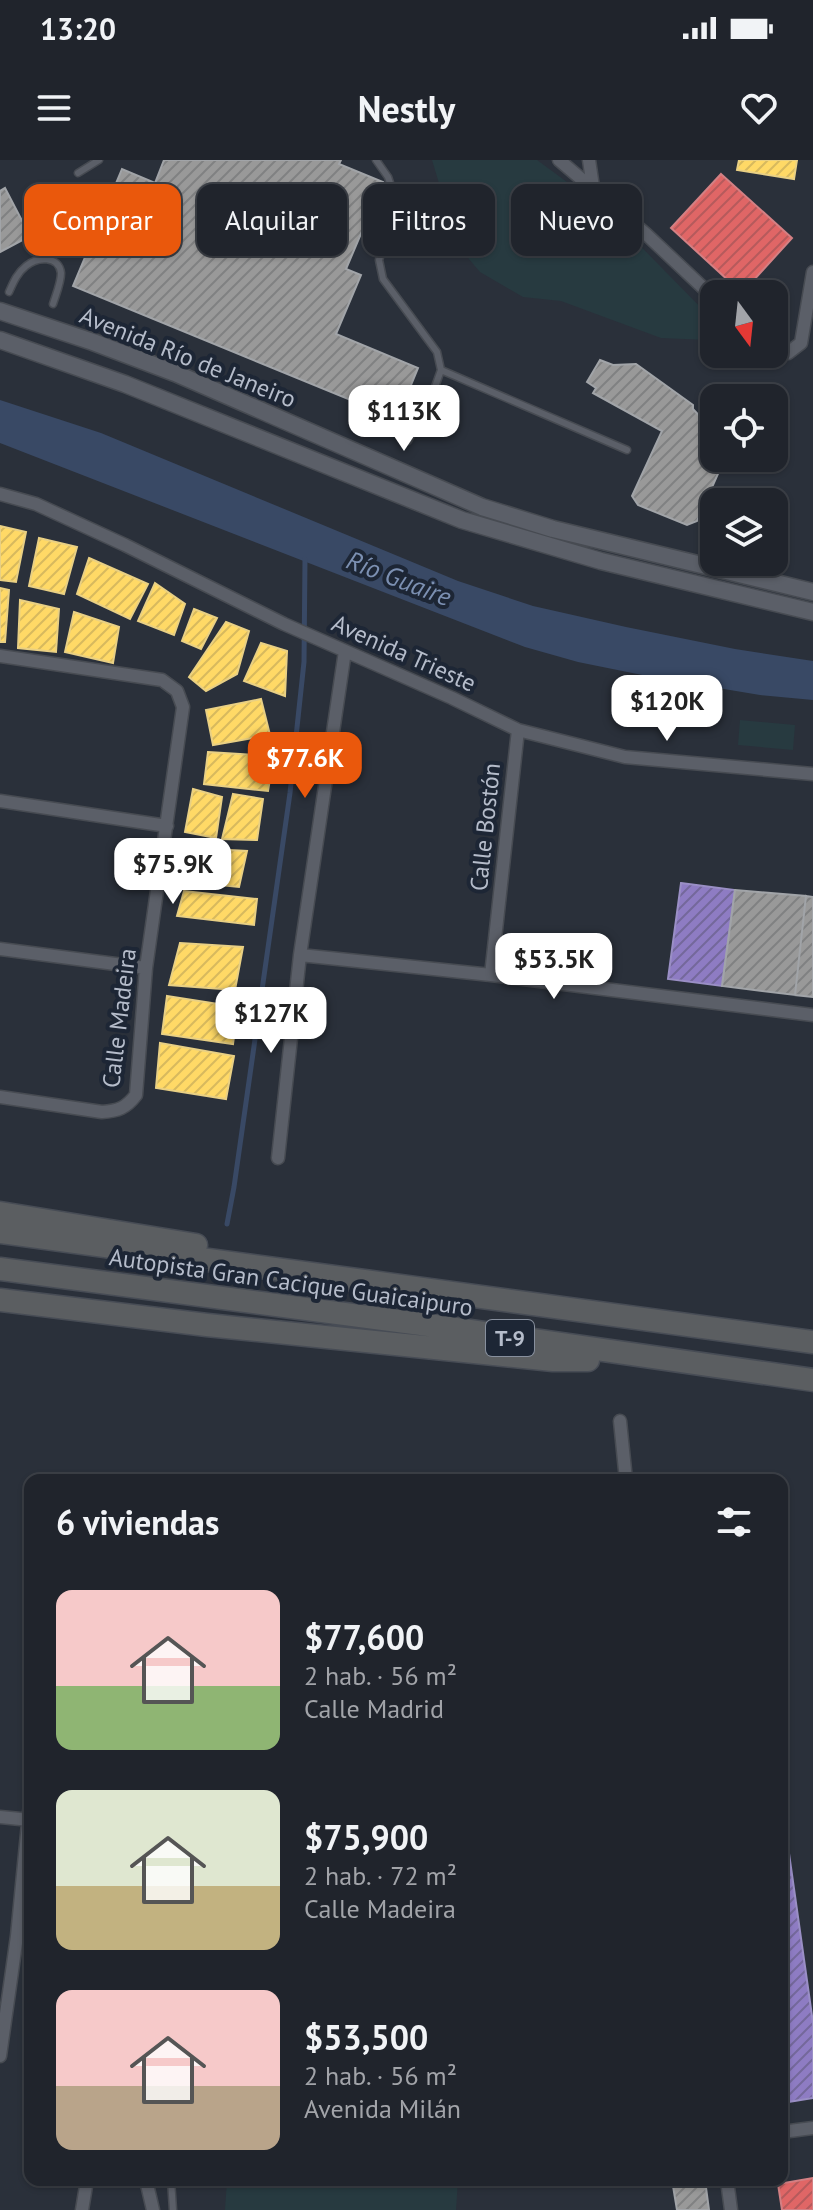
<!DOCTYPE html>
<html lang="es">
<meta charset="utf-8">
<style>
body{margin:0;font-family:"PT Sans",sans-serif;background:#282c34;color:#f1f3f6;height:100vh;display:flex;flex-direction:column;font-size:30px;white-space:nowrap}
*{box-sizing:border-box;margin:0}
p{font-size:26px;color:#a2a4a9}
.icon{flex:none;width:44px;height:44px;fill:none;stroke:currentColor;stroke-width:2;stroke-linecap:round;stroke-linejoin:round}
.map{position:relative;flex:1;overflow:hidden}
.side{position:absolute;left:24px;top:1314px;width:764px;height:712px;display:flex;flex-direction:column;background:#20242c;border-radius:16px;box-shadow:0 2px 6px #0004,0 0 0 2px #3d4148}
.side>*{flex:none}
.hud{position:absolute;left:24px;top:24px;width:766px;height:72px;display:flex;gap:16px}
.needle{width:52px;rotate:165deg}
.buttons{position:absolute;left:700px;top:120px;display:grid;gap:16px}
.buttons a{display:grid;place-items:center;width:88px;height:88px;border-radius:16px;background:#20242c;box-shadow:0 2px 6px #0004,0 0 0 2px #3d4148;font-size:40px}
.price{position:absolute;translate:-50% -68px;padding:0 18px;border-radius:16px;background:#fff;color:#222;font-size:26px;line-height:52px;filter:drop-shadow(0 2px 4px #0008)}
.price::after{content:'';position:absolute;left:50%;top:48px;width:24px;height:18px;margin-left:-12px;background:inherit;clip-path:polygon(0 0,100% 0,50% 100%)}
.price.on{background:#ea580c;color:#fff}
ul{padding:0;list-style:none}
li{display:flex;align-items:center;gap:24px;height:200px;padding:0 32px}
li span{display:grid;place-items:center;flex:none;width:224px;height:160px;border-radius:16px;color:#555}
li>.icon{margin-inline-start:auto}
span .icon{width:96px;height:96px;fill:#fffc;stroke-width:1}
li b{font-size:34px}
h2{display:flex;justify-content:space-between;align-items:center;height:96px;padding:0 32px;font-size:34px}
.chip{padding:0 28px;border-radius:16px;background:#20242c;box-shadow:0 2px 6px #0004,0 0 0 2px #3d4148;font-size:28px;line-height:72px}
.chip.on{background:#ea580c;color:#fff}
.status{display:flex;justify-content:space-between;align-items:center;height:56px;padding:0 40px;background:#20242c;direction:ltr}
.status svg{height:22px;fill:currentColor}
header{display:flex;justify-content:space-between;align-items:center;height:104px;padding:0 32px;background:#20242c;font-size:36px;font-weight:700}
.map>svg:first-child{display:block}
.pitch{fill:#273a40}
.water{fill:#394965}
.homes{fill:url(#homes-hatch);stroke:#e9d084;stroke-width:2}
.shops{fill:url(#shops-hatch);stroke:#d38084;stroke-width:2}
.offices{fill:url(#offices-hatch);stroke:#9a8fc5;stroke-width:2}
.industry{fill:url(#industry-hatch);stroke:#a1a4a8;stroke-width:2}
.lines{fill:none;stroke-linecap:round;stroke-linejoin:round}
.stream{stroke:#394965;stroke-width:5}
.service-casing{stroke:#474b52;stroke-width:9}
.minor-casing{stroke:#474b52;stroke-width:15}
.tertiary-casing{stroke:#474b52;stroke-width:19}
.motorway-casing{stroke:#474c55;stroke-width:25}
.service{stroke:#5b5f68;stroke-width:6}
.minor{stroke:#5b5f68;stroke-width:12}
.tertiary{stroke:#5b5f68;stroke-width:16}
.motorway{stroke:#5b5e61;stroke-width:22}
.labels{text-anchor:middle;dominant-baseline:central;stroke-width:8;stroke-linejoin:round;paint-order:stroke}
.shield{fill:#1d2635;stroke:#878f9d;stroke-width:2}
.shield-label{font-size:22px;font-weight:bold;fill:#b5bcca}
.street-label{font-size:24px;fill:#b5bcca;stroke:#1d2635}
.water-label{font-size:26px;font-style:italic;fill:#7c90b2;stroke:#1d2635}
</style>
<div class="status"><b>13:20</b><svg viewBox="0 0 49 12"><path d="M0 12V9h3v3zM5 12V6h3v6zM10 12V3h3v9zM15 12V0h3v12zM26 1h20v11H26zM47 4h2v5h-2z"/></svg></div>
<header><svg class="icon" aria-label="menu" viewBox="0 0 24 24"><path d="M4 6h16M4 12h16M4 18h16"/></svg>Nestly<svg class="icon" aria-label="heart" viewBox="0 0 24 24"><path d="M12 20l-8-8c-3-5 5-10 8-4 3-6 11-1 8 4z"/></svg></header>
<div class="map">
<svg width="813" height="2050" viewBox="0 0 813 2050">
<defs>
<pattern id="homes-hatch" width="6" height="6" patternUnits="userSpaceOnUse" patternTransform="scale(2)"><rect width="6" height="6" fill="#ffd966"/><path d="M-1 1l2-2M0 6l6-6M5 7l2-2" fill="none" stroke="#d7b95e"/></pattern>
<pattern id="shops-hatch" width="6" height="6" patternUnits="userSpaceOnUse" patternTransform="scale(2)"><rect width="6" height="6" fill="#e06666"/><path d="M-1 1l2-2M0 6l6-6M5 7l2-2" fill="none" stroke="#b65a5c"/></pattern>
<pattern id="offices-hatch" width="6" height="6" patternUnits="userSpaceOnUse" patternTransform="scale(2)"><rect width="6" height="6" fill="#8e7cc3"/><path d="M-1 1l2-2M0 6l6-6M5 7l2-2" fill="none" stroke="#74689b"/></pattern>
<pattern id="industry-hatch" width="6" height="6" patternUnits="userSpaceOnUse" patternTransform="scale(2)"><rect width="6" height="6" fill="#999"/><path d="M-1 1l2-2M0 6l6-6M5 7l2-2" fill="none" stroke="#808182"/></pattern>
</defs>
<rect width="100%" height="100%" fill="#2a303a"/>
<!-- pitch -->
<path class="pitch" d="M 432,0 L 537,0 L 605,50 L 714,161 L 714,170 L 708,180 L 661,178 L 561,141 L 523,137 L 480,112 L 458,86 Z
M 740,560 L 795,565 L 793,590 L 738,585 Z
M 227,2020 L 458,2020 L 456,2050 L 225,2050 Z"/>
<!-- water -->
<path class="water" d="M 0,240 L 101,273 L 458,421 L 533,446 L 626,467 L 735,489 L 813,501 L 813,540 L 760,535 L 652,517 L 578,502 L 525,487 L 0,283 Z"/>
<!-- homes -->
<path class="homes" d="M 739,0 L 797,0 L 794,19 L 737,10 Z
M 0,366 L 26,372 L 16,422 L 0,420 Z
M 39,378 L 77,387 L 64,434 L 29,426 Z
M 89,398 L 148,424 L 130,459 L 77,434 Z
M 155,423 L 185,444 L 174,475 L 138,461 Z
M 0,428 L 9,430 L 5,482 L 0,482 Z
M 20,440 L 59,449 L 56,492 L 18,488 Z
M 194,449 L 217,458 L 201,489 L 182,481 Z
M 74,452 L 119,467 L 113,503 L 65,492 Z
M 226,462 L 249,471 L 237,514 L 206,531 L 189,517 Z
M 261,483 L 287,491 L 285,536 L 244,521 Z
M 261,539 L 270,575 L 213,585 L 206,550 Z
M 208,592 L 274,596 L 268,631 L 204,624 Z
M 193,629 L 222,637 L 216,678 L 185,672 Z
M 233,634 L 263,639 L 257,680 L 222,679 Z
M 190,688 L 247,691 L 239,727 L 190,722 Z
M 184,731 L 257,739 L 254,765 L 177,756 Z
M 180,783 L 243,787 L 235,830 L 169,825 Z
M 167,836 L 238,847 L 233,884 L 162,874 Z
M 160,883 L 234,896 L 226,939 L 156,928 Z"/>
<!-- shops -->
<path class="shops" d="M 721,14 L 792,78 L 742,133 L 671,68 Z
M 813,2018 L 813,2050 L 782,2050 L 778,2024 Z"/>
<!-- offices -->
<path class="offices" d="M 681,723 L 735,730 L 722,826 L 668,819 Z
M 782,1644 L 813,1863 L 813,1938 L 782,1943 Z"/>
<!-- industry -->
<path class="industry" d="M 164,0 L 341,0 L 339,4 L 383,22 L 346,109 L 361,115 L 336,174 L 418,208 L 397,259 L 73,126 L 122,9 L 155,23 Z
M 5,28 L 30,76 L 0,92 L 0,31 Z
M 600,200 L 613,205 L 636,204 L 693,245 L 693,249 L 714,272 L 714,298 L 725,298 L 697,361 L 687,365 L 638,345 L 632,336 L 662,271 L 593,233 L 596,228 L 587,222 Z
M 735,730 L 806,736 L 795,835 L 722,826 Z
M 806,736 L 813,737 L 813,837 L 795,835 Z
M 672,2020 L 705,2020 L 709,2050 L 677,2050 Z"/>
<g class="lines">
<!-- stream -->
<path class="stream" d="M 227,1064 L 234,1027 L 290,633 L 304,502 L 305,399"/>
<!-- service casing -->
<g class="service-casing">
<path id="service" d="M 376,0 L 388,17 L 392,29 L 390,67 L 379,100 L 383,119 L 437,192 L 441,210 L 431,238 L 408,281
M 78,13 L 99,0
M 9,132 C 13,123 17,113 26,106 C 37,97 59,95 61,113 C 61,123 56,134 53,144
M 441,210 L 627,290
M 171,2020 L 173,2050"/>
</g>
<!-- minor casing -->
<g class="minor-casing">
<path id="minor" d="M 559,0 L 646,74 L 714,138
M 589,0 L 593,27
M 774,193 L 788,193 L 801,183 L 813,112
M 0,334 L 36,344 L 125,385 L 284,464 L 452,538 L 518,570 L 625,597 L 813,614
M 0,496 L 162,520 L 177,531 L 183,547 L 146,808 L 136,935 C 126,948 118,951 102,952 L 0,937
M 0,641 L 167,666
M 0,789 L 146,808
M 300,795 L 491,815 L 813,855
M 491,815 L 518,570
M 278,998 L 300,795 L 345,491
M 620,1261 L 626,1320
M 0,1657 L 30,1660
M 0,1896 L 17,1776 L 30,1643
M 782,1972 L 813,1968
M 146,2020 L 153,2050
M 727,2020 L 731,2050
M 82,2050 L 87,2020"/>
</g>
<!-- tertiary casing -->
<g class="tertiary-casing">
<path id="tertiary" d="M 0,151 L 93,182 L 175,213 L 482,347 L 553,369 L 813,432
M 0,180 L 125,224 L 462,360 L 601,401 L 813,452"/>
</g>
<!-- motorway casing -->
<g class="motorway-casing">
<path id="motorway" d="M 0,1053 L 196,1085
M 0,1072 C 271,1110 542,1143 813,1182
M 0,1109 L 421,1164 L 813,1220
M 0,1140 L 207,1165 L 553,1200 L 588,1200"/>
</g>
<!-- service -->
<use href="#service" class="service"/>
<!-- minor -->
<use href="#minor" class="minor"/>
<!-- tertiary -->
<use href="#tertiary" class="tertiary"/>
<!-- motorway -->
<use href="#motorway" class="motorway"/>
</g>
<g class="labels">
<!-- shield labels -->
<rect class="shield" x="486" y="1160" width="48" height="36" rx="6"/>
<g class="shield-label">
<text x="510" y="1178">T-9</text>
</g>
<!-- street labels -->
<g class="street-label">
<text transform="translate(188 197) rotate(22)">Avenida Río de Janeiro</text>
<text transform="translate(404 493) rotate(24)">Avenida Trieste</text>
<text transform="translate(485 667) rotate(-84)">Calle Bostón</text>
<text transform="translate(119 858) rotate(-83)">Calle Madeira</text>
<text transform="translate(291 1122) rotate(8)">Autopista Gran Cacique Guaicaipuro</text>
</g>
<!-- water labels -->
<g class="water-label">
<text transform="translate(399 418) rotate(21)">Río Guaire</text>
</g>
</g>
</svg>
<div class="buttons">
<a><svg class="needle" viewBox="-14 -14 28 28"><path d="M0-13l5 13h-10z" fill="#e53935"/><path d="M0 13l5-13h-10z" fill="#a2a4a9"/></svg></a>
<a><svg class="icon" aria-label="locate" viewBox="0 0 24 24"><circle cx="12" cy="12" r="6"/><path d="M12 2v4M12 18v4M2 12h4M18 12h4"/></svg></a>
<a><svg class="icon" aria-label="layers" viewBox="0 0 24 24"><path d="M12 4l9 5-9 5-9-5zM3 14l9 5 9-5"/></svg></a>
</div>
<b class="price" style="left:404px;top:293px">$113K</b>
<b class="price" style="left:667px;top:583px">$120K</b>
<b class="price on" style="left:305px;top:640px">$77.6K</b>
<b class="price" style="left:173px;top:746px">$75.9K</b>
<b class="price" style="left:554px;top:841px">$53.5K</b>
<b class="price" style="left:271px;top:895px">$127K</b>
<div class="hud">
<a class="chip on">Comprar</a>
<a class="chip">Alquilar</a>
<a class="chip">Filtros</a>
<a class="chip">Nuevo</a>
</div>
<section class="side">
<h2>6 viviendas<svg class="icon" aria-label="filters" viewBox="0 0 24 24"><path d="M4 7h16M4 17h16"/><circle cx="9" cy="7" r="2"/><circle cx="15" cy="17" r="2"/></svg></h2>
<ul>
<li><span style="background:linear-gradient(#f6c9c9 60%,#8fb573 0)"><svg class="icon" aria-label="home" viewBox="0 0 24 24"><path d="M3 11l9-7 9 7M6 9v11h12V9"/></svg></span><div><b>$77,600</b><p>2 hab. · 56 m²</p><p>Calle Madrid</p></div></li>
<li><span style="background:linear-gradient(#dfe7d0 60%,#c2b280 0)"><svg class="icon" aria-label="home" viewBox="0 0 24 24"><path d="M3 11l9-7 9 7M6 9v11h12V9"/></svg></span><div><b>$75,900</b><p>2 hab. · 72 m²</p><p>Calle Madeira</p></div></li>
<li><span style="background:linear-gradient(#f6c9c9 60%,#b9a48a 0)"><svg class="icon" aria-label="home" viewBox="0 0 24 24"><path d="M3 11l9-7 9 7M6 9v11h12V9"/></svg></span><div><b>$53,500</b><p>2 hab. · 56 m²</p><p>Avenida Milán</p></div></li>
</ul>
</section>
</div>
